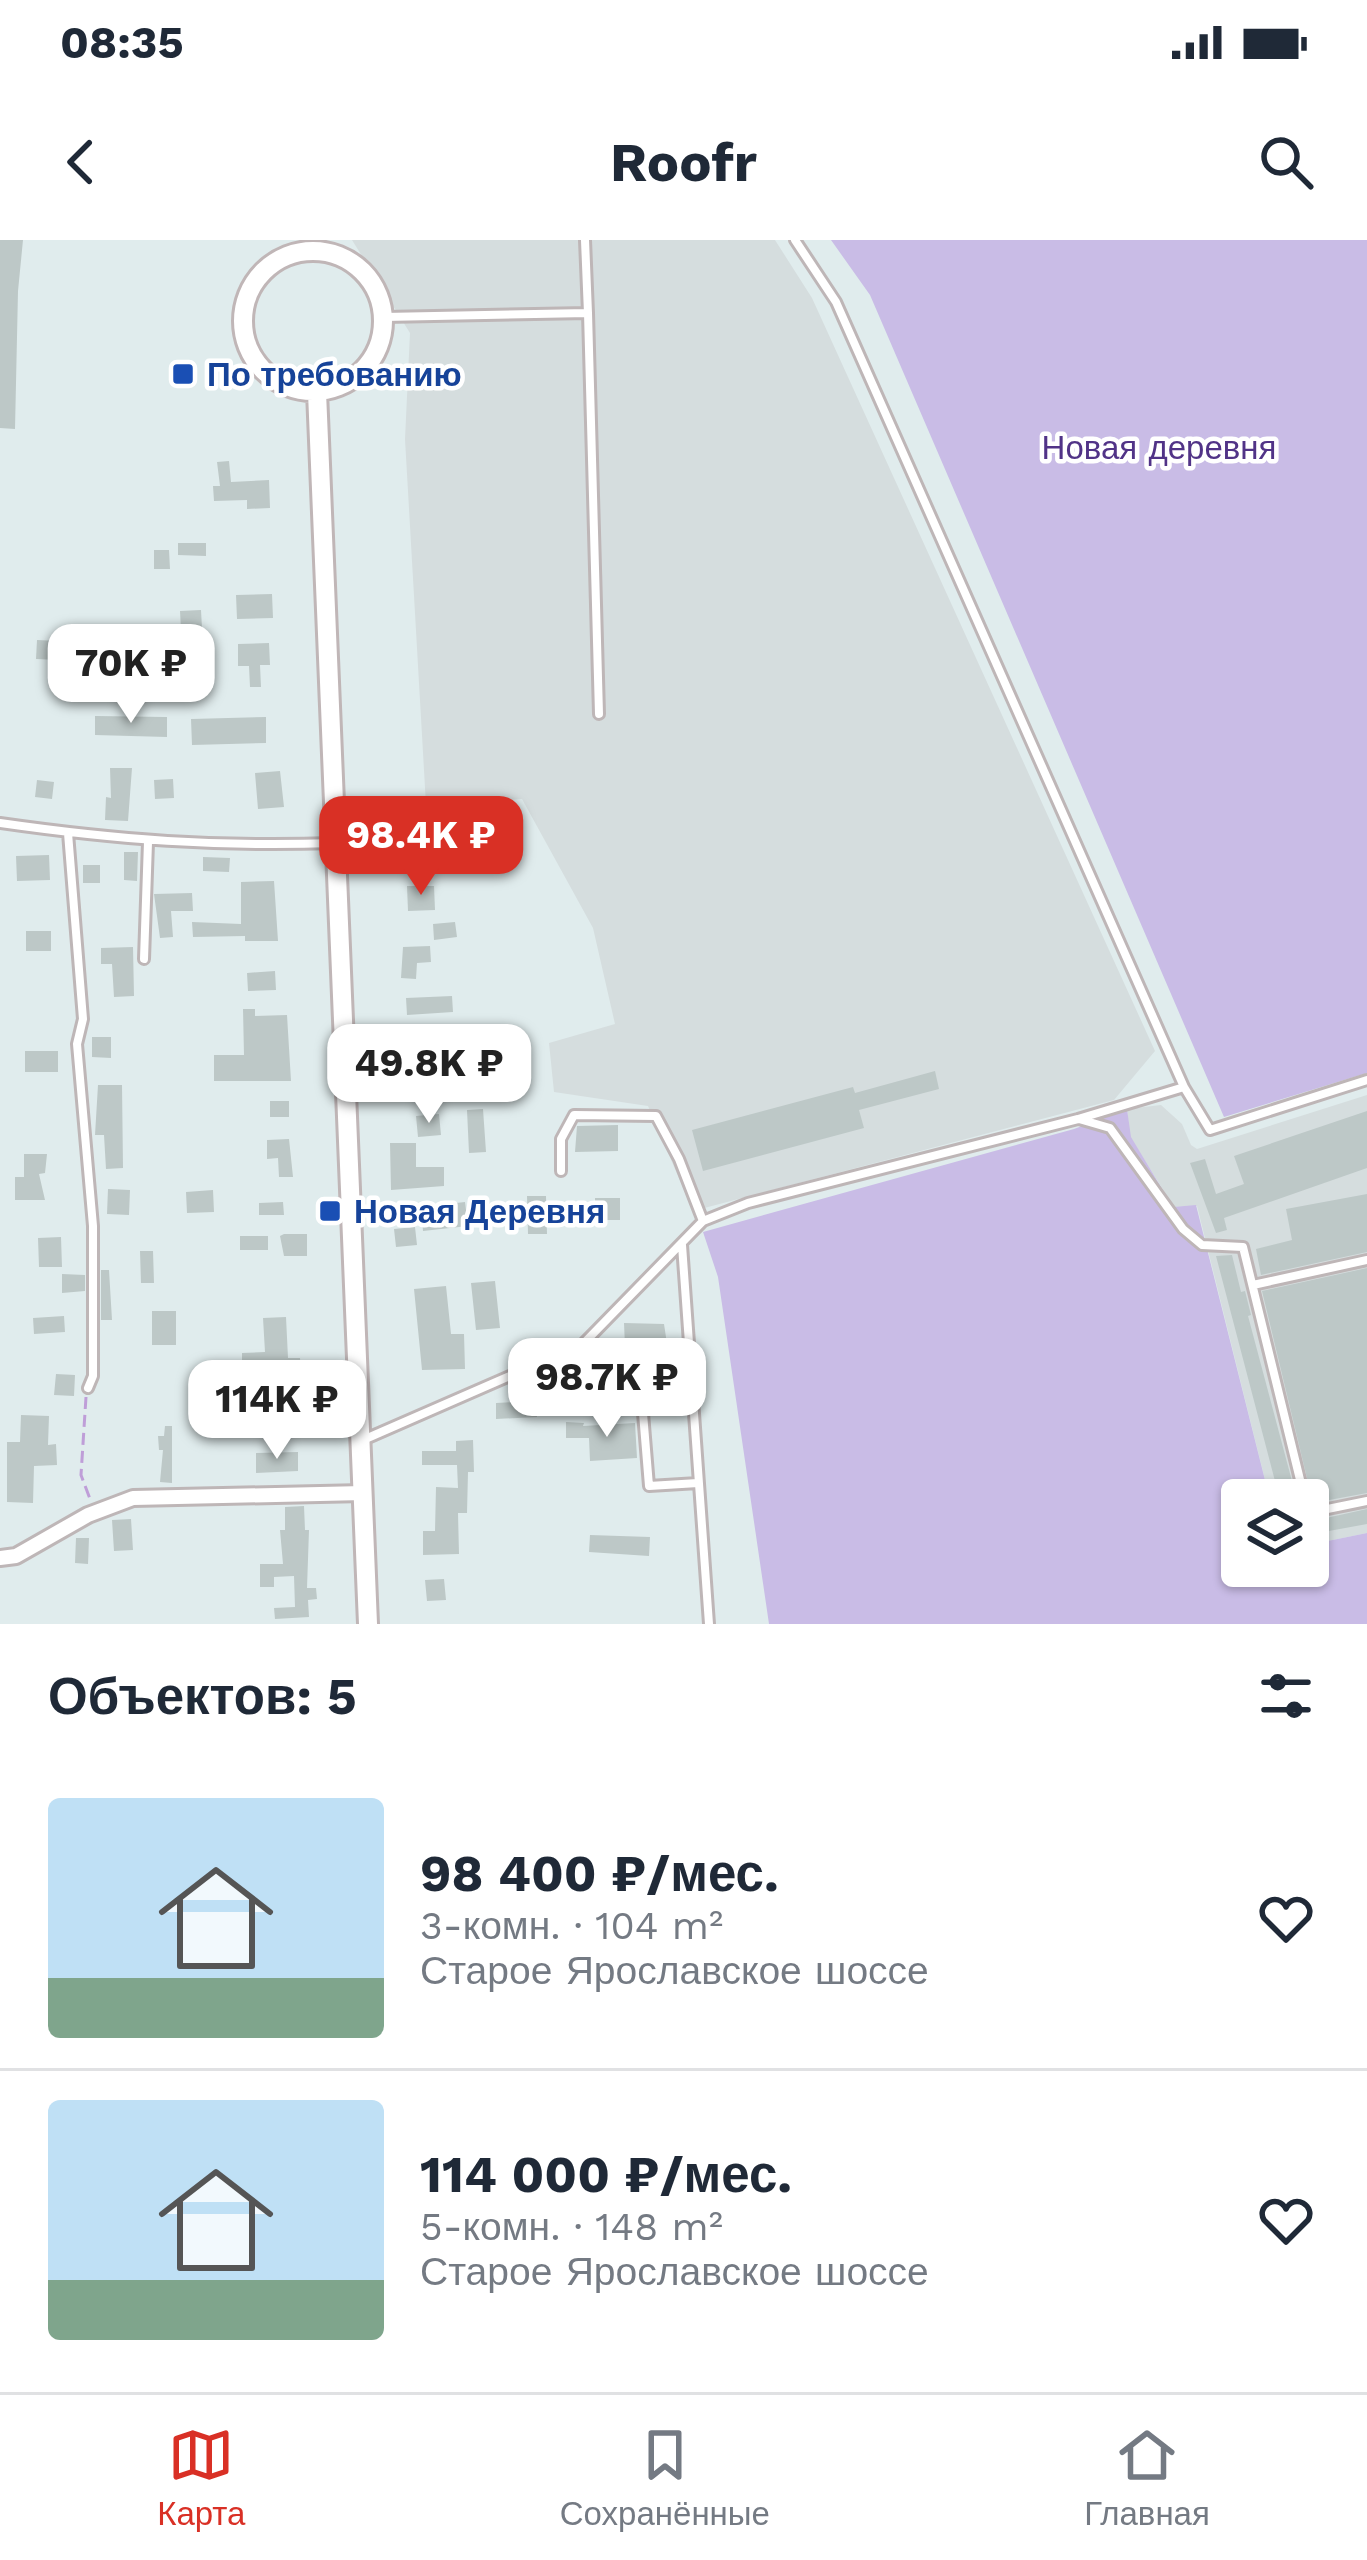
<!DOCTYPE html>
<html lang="ru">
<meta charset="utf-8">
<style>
body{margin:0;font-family:"Work Sans",sans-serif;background:#f6f6f7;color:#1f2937;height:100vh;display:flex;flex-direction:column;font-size:45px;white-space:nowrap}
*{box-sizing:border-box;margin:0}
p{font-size:39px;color:#747a83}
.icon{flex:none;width:66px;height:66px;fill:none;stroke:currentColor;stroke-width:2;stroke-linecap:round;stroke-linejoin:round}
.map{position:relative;height:1384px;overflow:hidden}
.panel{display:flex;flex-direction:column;background:#fff;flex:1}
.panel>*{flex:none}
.buttons{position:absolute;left:1221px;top:1239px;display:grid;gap:24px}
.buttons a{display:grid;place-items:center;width:108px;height:108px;border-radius:12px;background:#fff;box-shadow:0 3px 9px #0004;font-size:60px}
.price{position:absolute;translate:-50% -102px;padding:0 27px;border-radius:24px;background:#fff;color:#222;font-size:39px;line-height:78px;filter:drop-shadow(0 3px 6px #0008)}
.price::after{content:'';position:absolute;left:50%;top:72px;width:36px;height:27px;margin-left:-18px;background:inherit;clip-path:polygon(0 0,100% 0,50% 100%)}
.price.current{background:#d93025;color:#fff}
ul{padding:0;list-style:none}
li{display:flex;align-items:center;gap:36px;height:300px;padding:0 48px}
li+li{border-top:3px solid #e0e1e3}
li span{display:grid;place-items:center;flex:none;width:336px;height:240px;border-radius:12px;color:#555}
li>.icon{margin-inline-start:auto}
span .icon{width:144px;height:144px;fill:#fffc;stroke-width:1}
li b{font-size:51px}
h2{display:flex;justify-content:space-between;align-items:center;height:144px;padding:0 48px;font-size:51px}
.status{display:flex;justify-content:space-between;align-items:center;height:84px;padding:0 60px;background:#fff;direction:ltr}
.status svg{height:33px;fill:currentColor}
header{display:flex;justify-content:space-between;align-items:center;height:156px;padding:0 48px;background:#fff;font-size:54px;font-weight:700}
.tab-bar{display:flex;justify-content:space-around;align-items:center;height:168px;border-top:3px solid #e0e1e3;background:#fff;font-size:33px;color:#747a83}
.tab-bar a{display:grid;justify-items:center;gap:6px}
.tab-bar .current{color:#d93025}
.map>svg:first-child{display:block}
.industrial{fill:#d5ddde}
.green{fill:#c9bce6}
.building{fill:#bdc8c7}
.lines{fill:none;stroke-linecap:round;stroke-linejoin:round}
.service-casing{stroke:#beb6b7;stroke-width:14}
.minor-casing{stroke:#beb6b7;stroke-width:20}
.secondary-casing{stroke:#c0b6b7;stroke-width:24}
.path{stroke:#bf9ed8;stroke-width:3;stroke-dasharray:12 6;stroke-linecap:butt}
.service{stroke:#fff;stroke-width:8}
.minor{stroke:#fff;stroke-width:14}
.secondary{stroke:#fff;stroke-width:18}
.transit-dot{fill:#1a4fb4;stroke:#fff;stroke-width:4.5}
.labels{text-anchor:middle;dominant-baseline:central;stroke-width:9;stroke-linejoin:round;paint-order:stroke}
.transit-label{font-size:33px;font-weight:bold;fill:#164399;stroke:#fff;text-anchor:start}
.park-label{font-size:33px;fill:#513387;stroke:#fff}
</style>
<div class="status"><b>08:35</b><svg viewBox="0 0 49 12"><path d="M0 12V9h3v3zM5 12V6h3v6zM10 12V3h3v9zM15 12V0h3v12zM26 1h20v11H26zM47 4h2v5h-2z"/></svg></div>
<header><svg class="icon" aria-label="back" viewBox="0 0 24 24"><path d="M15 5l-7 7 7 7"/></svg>Roofr<svg class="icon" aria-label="search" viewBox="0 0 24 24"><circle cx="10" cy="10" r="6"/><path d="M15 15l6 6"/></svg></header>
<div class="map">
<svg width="1367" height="1384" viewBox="0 0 1367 1384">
<rect width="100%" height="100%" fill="#e0eced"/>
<!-- industrial -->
<path class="industrial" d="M 352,0 L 775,0 L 812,58 L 1155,811 L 1114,860 L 693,971 L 648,866 L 554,852 L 549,803 L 615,784 L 593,688 L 522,559 L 426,565 L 405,199 L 410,93 Z
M 1367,855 L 1367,1293 L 1308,1305 L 1308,1260 L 1270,1260 L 1197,966 L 1174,967 L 1130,897 L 1127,869 L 1161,865 L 1182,884 L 1191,905 L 1197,909 Z"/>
<!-- green -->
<path class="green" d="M 831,0 L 1367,0 L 1367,833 L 1224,877 L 870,55 Z
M 1127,869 L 1131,897 L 1173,967 L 1196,965 L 1270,1260 L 1242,1260 L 1242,1326 L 1308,1326 L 1308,1305 L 1367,1293 L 1367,1384 L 769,1384 L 718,1037 L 703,992 L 1074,889 Z"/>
<!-- building -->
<path class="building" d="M 0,0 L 23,0 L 18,51 L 15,189 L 0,188 Z
M 229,221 L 231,242 L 269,240 L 270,268 L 247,269 L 247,260 L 214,261 L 213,246 L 220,246 L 217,222 Z
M 178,303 L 206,303 L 206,316 L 178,315 Z
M 154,310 L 169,310 L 170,329 L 154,329 Z
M 272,354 L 273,378 L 237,379 L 236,355 Z
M 201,370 L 202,388 L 181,390 L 180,371 Z
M 37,400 L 59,401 L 58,420 L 36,419 Z
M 269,403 L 270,425 L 260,425 L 261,447 L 250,447 L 249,426 L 238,426 L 238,404 Z
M 95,476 L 167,477 L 167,497 L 95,495 Z
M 266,477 L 266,503 L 192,505 L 191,479 Z
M 110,528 L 132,528 L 128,581 L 105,580 L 106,557 L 111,558 Z
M 280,531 L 284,567 L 258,569 L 255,533 Z
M 173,539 L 174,558 L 155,559 L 154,540 Z
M 37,540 L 54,542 L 52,559 L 35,557 Z
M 453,598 L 455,624 L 431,626 L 429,600 Z
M 124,612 L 138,612 L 137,641 L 124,640 Z
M 49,615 L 50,640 L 17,641 L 16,616 Z
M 203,617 L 230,618 L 229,632 L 203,631 Z
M 83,625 L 100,625 L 100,643 L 83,643 Z
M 274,641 L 278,701 L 245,701 L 245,696 L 193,697 L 192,682 L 241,684 L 241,642 Z
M 407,646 L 434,646 L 435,670 L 408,671 Z
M 192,653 L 193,671 L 171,671 L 173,697 L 160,698 L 154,654 Z
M 455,682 L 457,697 L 434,700 L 433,684 Z
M 26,691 L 51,691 L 51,711 L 26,711 Z
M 430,706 L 431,722 L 417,723 L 416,739 L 401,738 L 403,707 Z
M 133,707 L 134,756 L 114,757 L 112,724 L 101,724 L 101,708 Z
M 275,731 L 276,750 L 248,751 L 247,733 Z
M 452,756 L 453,772 L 407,775 L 406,758 Z
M 243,769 L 255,769 L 255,776 L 287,775 L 291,841 L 214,841 L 214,815 L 244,815 Z
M 92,797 L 111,797 L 111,818 L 92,817 Z
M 439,800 L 454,800 L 454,804 L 501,800 L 502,817 L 470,820 L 469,816 L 439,816 Z
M 25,811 L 58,811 L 58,832 L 25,832 Z
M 441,829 L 442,850 L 411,851 L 410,830 Z
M 935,831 L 939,849 L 859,870 L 864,888 L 703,931 L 692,890 L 853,847 L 855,853 Z
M 98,845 L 122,845 L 123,928 L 106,929 L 104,895 L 95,895 Z
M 270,861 L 289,861 L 289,877 L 270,877 Z
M 483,869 L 486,912 L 469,913 L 467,870 Z
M 1367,871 L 1367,928 L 1224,978 L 1227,990 L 1216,993 L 1190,923 L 1205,919 L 1216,954 L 1244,944 L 1234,916 Z
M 439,874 L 441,895 L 418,897 L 416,876 Z
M 618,885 L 618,911 L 575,912 L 577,886 Z
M 289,899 L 293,937 L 279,937 L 278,918 L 267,919 L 267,900 Z
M 390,903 L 416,903 L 416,927 L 444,927 L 444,946 L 391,950 Z
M 24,914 L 47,914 L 45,933 L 39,934 L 45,960 L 15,960 L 15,937 L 24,937 Z
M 108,949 L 130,950 L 129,975 L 107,974 Z
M 213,950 L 214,972 L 187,973 L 186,952 Z
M 1367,954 L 1367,1012 L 1261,1035 L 1256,1009 L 1292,1000 L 1286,969 Z
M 527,956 L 546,956 L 547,994 L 528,994 Z
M 595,958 L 620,958 L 620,980 L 595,980 Z
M 283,962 L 284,975 L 259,975 L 259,963 Z
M 465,962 L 468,986 L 423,991 L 421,967 Z
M 415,987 L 417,1005 L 396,1007 L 394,989 Z
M 284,994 L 307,994 L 307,1016 L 284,1016 L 280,996 Z
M 240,996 L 268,996 L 268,1010 L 240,1010 Z
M 61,997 L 62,1027 L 39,1027 L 38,998 Z
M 140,1011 L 153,1011 L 154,1043 L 141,1043 Z
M 1232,1015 L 1241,1052 L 1245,1051 L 1251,1075 L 1248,1076 L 1297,1260 L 1280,1260 L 1216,1016 Z
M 1367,1028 L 1367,1253 L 1313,1263 L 1262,1051 Z
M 101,1030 L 109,1030 L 112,1080 L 101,1080 Z
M 62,1034 L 85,1035 L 85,1051 L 62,1053 Z
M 495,1041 L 500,1088 L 476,1090 L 471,1043 Z
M 446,1046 L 451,1094 L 464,1094 L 465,1129 L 422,1130 L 414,1049 Z
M 152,1071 L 176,1071 L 176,1105 L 152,1105 Z
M 64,1076 L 65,1092 L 34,1094 L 33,1078 Z
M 286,1077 L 288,1118 L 300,1118 L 301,1132 L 242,1135 L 242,1113 L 265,1112 L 263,1078 Z
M 624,1083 L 664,1084 L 673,1143 L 680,1142 L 681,1163 L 651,1164 L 647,1129 L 626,1130 Z
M 56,1134 L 75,1135 L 74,1156 L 54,1155 Z
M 301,1156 L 302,1173 L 284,1174 L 283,1157 Z
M 200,1159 L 223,1159 L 223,1182 L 201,1183 Z
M 536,1161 L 537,1177 L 496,1179 L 496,1163 Z
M 21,1175 L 49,1176 L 48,1205 L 56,1204 L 57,1225 L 34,1226 L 33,1263 L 7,1262 L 7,1202 L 20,1202 Z
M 566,1182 L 584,1183 L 583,1186 L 635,1183 L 637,1218 L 590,1221 L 589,1198 L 566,1198 Z
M 165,1186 L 172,1186 L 172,1243 L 160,1242 L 163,1210 L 159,1210 L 158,1196 L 164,1196 Z
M 473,1200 L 474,1232 L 468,1232 L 467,1273 L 458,1273 L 459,1314 L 423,1315 L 423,1291 L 435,1291 L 436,1247 L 458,1248 L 457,1225 L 422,1225 L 422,1211 L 456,1211 L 456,1201 Z
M 298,1212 L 298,1231 L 256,1233 L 256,1213 Z
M 304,1266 L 305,1290 L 309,1290 L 307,1348 L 316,1348 L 317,1359 L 308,1360 L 309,1377 L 275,1379 L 274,1368 L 295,1367 L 294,1336 L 274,1337 L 274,1347 L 260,1347 L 260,1324 L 283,1324 L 280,1290 L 285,1290 L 285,1267 Z
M 1367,1269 L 1367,1284 L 1318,1293 L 1317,1280 Z
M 131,1279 L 133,1310 L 114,1311 L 112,1280 Z
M 590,1295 L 650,1297 L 649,1316 L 589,1312 Z
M 76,1298 L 89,1298 L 88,1324 L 75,1323 Z
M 444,1339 L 446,1360 L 427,1361 L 425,1340 Z"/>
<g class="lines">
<!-- service casing -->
<g class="service-casing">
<path id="service" d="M 588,73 L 599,474
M 384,77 L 588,73 L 585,0
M 0,583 C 118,600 217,607 335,603
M 68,593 L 83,779 L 77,804 L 93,986 L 93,1136 L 88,1148
M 144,719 L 148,602
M 1184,847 L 1210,890 L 1367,840
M 1079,879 L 1110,888 L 1183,989 L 1202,1005 L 1243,1007 L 1305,1260
M 561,931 L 561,899 L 574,875 L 656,876 L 679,919 L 703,981
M 682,1005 L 709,1384
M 1253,1045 L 1367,1020
M 583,1104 L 642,1161 L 649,1246 L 698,1243
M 363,1200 L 583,1104 L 703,981 L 748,963 L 1078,879 L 1184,847 L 836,62 L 795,0
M 1308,1273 L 1367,1261"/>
</g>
<!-- minor casing -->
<g class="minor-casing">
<path id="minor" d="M 0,1318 L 16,1316 L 88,1275 L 133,1258 L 364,1253"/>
</g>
<!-- secondary casing -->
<g class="secondary-casing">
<path id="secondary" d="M243 81a70 70 0 1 1 140 0a70 70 0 1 1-140 0Z
M 317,152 L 368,1384"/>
</g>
<!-- path -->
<path class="path" d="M 86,1157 L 81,1235 L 90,1259"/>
<!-- service -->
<use href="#service" class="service"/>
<!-- minor -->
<use href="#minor" class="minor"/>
<!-- secondary -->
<use href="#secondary" class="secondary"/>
</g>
<!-- markers -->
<g class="transit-dot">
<rect x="171" y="122" width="24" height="24" rx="6"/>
<rect x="318" y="959" width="24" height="24" rx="6"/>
</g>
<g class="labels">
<!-- transit labels -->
<g class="transit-label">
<text x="207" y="134">По требованию</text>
<text x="354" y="971">Новая Деревня</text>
</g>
<!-- park labels -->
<g class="park-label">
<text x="1159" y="207">Новая деревня</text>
</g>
</g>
</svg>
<div class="buttons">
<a><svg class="icon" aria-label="layers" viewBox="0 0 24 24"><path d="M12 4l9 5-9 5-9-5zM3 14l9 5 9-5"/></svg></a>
</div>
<b class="price" style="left:131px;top:486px">70K ₽</b>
<b class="price current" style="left:421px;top:658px">98.4K ₽</b>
<b class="price" style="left:429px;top:886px">49.8K ₽</b>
<b class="price" style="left:607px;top:1200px">98.7K ₽</b>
<b class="price" style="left:277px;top:1222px">114K ₽</b>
</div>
<section class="panel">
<h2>Объектов: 5<svg class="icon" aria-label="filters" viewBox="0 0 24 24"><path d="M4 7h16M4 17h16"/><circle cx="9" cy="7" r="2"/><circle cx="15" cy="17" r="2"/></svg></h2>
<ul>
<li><span style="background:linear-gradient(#bfe0f5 75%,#7fa58c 0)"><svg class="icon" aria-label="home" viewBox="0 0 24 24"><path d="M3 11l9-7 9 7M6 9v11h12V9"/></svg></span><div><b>98 400 ₽/мес.</b><p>3-комн. · 104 m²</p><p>Старое Ярославское шоссе</p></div><svg class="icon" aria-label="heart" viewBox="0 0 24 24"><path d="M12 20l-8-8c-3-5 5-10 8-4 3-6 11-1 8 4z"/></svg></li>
<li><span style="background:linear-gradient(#bfe0f5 75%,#7fa58c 0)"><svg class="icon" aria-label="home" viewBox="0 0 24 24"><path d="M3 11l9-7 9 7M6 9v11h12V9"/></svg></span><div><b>114 000 ₽/мес.</b><p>5-комн. · 148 m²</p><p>Старое Ярославское шоссе</p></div><svg class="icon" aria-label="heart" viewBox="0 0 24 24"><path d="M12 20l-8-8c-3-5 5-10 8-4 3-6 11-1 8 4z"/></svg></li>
</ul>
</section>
<nav class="tab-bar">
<a class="current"><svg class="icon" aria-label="map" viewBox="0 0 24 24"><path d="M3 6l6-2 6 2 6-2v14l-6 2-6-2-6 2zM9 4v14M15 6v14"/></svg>Карта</a>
<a><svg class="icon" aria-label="saved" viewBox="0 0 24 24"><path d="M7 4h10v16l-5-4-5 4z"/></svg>Сохранённые</a>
<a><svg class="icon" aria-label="home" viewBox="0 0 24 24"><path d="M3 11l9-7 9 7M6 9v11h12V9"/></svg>Главная</a>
</nav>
